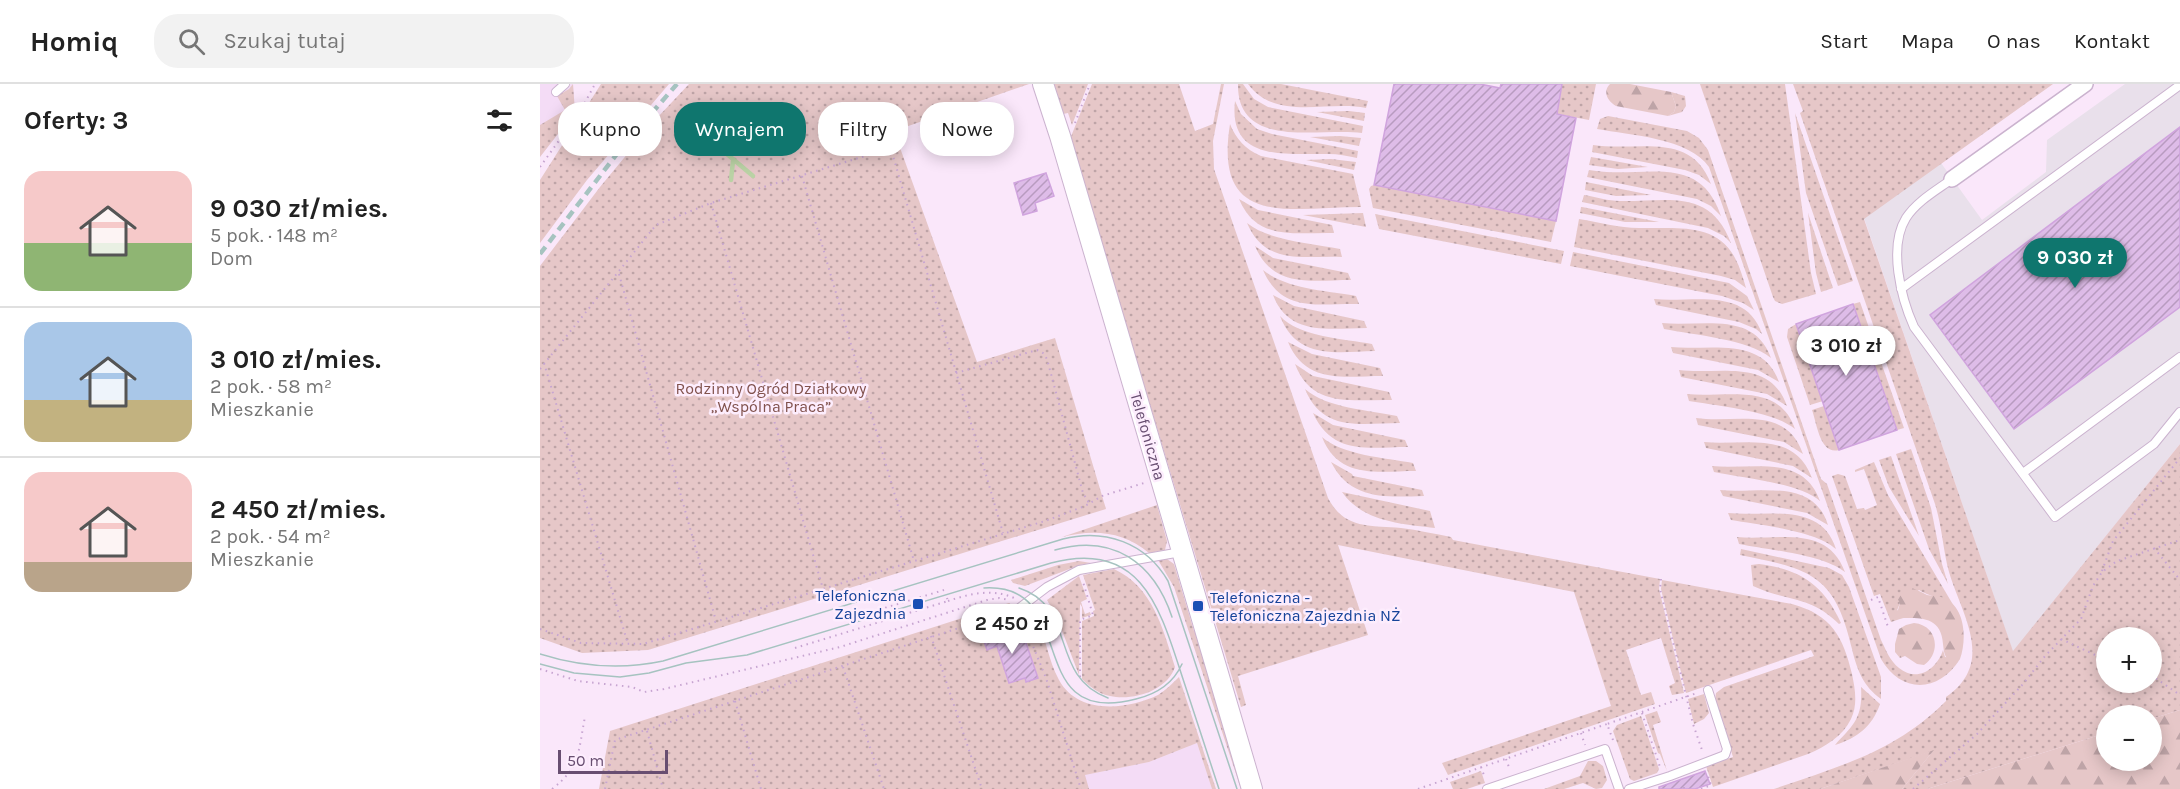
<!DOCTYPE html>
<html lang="pl">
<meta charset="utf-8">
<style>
body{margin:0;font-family:Karla,sans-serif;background:#f2f2f2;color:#222;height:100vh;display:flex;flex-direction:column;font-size:22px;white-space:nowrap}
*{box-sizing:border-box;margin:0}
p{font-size:20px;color:#767676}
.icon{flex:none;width:33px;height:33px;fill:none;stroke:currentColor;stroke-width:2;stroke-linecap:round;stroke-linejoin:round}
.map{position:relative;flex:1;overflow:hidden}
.drawer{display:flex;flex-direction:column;background:#fff;width:540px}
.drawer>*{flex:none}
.hud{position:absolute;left:18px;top:18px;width:570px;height:54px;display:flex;gap:12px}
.fabs{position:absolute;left:1556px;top:543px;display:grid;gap:12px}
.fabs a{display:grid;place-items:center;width:66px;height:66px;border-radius:50%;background:#fff;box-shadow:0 3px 15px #0003;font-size:30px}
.scale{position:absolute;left:18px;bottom:15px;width:110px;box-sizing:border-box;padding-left:6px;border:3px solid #684e71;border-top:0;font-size:16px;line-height:21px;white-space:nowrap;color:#684e71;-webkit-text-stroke:4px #fdedfd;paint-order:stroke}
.price{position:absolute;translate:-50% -51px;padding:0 14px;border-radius:21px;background:#fff;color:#222;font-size:20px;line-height:39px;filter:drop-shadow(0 2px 3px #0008)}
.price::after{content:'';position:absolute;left:50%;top:36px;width:18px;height:14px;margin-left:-9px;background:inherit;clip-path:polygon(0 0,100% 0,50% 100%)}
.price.selected{background:#0f766e;color:#fff}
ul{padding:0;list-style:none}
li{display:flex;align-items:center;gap:18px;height:150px;padding:0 24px}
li+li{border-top:2px solid #e0e0e0}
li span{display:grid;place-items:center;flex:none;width:168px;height:120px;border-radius:18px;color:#555}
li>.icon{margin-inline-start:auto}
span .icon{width:72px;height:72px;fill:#fffc;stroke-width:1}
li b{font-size:26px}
h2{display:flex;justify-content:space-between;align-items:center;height:72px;padding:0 24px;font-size:26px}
.chip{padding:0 21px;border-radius:24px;background:#fff;box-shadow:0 3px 15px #0003;font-size:21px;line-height:54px}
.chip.selected{background:#0f766e;color:#fff}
header{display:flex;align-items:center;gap:36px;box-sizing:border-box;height:84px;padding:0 30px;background:#fff;border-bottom:2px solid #e0e0e0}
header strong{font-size:28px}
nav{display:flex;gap:33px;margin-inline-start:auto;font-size:21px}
.search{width:420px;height:54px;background:#f2f2f2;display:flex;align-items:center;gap:15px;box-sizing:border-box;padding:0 21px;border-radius:24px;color:#767676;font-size:22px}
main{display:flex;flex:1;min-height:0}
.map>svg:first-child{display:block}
.residential{fill:#f4dcf6}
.industrial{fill:#e9e0eb}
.green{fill:url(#green-dots);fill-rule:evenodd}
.forest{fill:url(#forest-firs)}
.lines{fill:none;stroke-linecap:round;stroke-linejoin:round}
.stream{stroke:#bad2a5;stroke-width:4.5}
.building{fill:url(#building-hatch);stroke:#d0a4de;stroke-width:1.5}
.service-casing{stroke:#cbb3cf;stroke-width:10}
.minor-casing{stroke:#cbb3cf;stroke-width:18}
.tertiary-casing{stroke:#cbb3cf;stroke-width:22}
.path{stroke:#c7a5d1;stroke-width:2;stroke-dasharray:1.5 4.5;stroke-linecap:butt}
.service{stroke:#fff;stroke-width:8}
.minor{stroke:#fff;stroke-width:15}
.tertiary{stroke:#fff;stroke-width:20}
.tram{stroke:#a6c3c0;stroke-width:1.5}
.rail{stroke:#a6c3c0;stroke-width:4.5;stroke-dasharray:9 6;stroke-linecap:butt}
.transit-dot{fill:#1a4fb4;stroke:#fdedfd;stroke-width:2}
.labels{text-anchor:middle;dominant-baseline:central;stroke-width:5;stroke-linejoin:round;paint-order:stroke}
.park-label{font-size:16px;fill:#81524d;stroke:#fdedfd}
.street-label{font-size:16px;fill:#684e71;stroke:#fdedfd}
.transit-label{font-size:16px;fill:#164399;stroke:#fdedfd;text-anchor:end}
</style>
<header>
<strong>Homiq</strong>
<div class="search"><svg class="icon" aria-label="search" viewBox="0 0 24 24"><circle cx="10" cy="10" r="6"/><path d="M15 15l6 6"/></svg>Szukaj tutaj</div>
<nav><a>Start</a><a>Mapa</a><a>O nas</a><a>Kontakt</a></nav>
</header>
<main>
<section class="drawer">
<h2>Oferty: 3<svg class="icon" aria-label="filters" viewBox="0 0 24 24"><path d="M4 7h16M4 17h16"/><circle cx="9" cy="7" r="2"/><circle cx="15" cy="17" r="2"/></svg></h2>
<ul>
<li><span style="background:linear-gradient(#f6c9c9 60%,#8fb573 0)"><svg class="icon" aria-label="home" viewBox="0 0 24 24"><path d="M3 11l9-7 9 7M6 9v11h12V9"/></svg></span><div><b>9 030 zł/mies.</b><p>5 pok. · 148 m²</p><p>Dom</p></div></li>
<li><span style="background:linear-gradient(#a9c7e8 65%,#c2b280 0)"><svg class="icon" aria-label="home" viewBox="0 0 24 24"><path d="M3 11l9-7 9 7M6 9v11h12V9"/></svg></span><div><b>3 010 zł/mies.</b><p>2 pok. · 58 m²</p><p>Mieszkanie</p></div></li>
<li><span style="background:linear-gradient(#f6c9c9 75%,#b9a48a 0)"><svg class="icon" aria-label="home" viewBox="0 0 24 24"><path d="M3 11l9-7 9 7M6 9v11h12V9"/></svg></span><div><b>2 450 zł/mies.</b><p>2 pok. · 54 m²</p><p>Mieszkanie</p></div></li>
</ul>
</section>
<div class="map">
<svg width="1640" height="705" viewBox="0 0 1640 705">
<defs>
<pattern id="green-dots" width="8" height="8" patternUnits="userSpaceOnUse" patternTransform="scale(1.5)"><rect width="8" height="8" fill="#e6c7c8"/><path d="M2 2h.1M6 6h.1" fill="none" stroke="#bea4a7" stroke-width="1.8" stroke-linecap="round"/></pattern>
<pattern id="forest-firs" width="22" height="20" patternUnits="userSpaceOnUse" patternTransform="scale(1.5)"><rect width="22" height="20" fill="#e6c7c8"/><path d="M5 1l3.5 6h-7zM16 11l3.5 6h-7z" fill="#bea4a7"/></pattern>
<pattern id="building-hatch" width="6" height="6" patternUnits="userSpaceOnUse" patternTransform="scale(1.5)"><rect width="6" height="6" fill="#debce8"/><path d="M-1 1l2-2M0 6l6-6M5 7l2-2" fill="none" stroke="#b89bc0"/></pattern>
</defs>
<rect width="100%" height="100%" fill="#fae7fa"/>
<!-- residential -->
<path class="residential" d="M 0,0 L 33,0 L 35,28 L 0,73 Z
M 657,659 L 672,705 L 549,705 L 544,691 L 609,678 Z"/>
<!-- industrial -->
<path class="industrial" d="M 1585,0 L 1640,0 L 1640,360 L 1473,568 L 1324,134 L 1401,79 L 1442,136 L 1506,88 L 1507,56 Z"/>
<!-- green -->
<path class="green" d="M 33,0 L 35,28 L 0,73 L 0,41 L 25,26 L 17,12 L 29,5 Z
M 61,0 L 129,0 L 47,96 L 0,159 L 0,96 Z
M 149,0 L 489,0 L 354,47 L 437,278 L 515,254 L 566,425 L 108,566 L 42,569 L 0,554 L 0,182 L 60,103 L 117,34 Z
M 513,0 L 548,0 L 532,41 L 528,29 L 523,30 Z
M 552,0 L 639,0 L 655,47 L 673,40 L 681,0 L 684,0 L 673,57 L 674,85 L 788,414 C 805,446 830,441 861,444 C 878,446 895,450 911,453 L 913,456 L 1120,495 L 1119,505 L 1144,609 L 1132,611 L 1129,602 L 1135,599 L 1121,554 L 1086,566 L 1101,611 L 1111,608 L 1115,620 L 908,691 L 902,679 L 1071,622 L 1034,508 L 798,461 L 828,551 L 698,592 L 706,621 L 701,623 L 530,55 Z
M 698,0 L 703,0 L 714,15 L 728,23 L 823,42 L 822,49 C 781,43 697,67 698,0 Z
M 708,0 L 741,0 L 828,17 L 826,24 C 787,16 736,38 708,0 Z
M 1022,0 L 1056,0 L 1049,36 L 1017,30 Z
M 1160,0 L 1245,0 L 1271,189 L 1276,210 L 1242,220 L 1235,217 L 1233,213 Z
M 1253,0 L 1513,0 L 1324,135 L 1473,567 L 1640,360 L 1640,626 L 1611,635 L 1611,632 L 1566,632 L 1566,649 L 1387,705 L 1362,705 L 1393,667 L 1280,705 L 1234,705 C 1300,682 1355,668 1406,617 L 1406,613 C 1456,578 1422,532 1409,488 C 1403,466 1402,442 1395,420 L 1260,29 L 1263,27 ZM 1566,554 L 1611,554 L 1611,598 L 1566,598 Z
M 1131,8 L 1145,12 L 1146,22 L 1142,28 L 1128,32 L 1134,28 L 1136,22 Z
M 695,17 L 701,30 L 717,45 L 732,50 L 818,67 L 817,74 C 807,72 798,70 789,70 C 748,69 688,79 695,17 Z
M 809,27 L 825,29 L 824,37 L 777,28 Z
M 1255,29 L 1313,197 L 1298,202 L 1266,109 Z
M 1068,32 L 1147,47 L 1159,54 L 1168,66 L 1281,395 L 1287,400 L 1341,556 C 1346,566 1350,577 1359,584 C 1377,599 1397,585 1403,566 L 1405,573 L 1420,575 C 1399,609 1361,610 1341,575 L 1169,83 C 1149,54 1090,51 1057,45 L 1060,35 Z
M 690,40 C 696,55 705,65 721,72 L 813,90 L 821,123 C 751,123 673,146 690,40 Z
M 800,52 L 821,54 L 819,62 L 770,53 Z
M 1053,61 C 1097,68 1151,46 1171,100 L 1159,91 L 1145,86 L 1052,68 Z
M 1051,73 L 1108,83 L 1078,85 L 1049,81 Z
M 791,75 L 816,78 L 814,86 L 766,76 Z
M 1049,86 C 1102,96 1159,66 1181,132 L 1171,122 L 1157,115 L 1047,93 Z
M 1046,98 L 1111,111 L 1076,112 L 1045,106 Z
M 834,101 L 1016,137 L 1011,158 L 833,124 L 829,105 L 831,102 Z
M 1044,111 C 1056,113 1068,117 1080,117 C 1126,118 1170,103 1191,159 L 1184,152 L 1168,144 L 1042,118 Z
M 699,115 L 718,126 L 792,141 L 794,149 C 756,148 717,158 699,115 Z
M 1041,123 L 1042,123 L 1119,138 L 1085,138 L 1040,129 Z
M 823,129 L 826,143 L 763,131 Z
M 1268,129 L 1293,204 L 1281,208 L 1276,189 Z
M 835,130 L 1024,167 L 1021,180 L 839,145 Z
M 1039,135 C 1059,138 1079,144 1099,144 C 1133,145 1176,137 1195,174 C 1200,183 1203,194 1206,204 L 1195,196 L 1181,192 L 1034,163 Z
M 707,139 C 729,157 772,159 800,165 L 802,173 C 764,171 726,183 707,139 Z
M 715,162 L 733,174 L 808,189 L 811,196 C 772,196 733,205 715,162 Z
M 1033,168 L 1189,199 L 1207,212 L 1214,226 L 1203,219 L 1182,212 L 1030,182 Z
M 723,186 C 745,205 788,207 816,212 L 819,220 C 780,219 742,230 723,186 Z
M 733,211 L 754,222 L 824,237 L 827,244 C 790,244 749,253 733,211 Z
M 1114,215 C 1153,219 1206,202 1222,250 L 1216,245 L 1199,238 L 1116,221 Z
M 1320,218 L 1364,344 L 1357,346 L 1313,220 Z
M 740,232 C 759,253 805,255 832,260 L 835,267 C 796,268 757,276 740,232 Z
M 1122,239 C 1162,243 1214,226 1231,274 C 1208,255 1154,251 1124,245 Z
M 1256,240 L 1283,317 L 1270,321 L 1247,253 L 1248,245 Z
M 748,258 L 772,270 L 840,284 L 843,292 C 805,292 766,301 748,258 Z
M 1131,263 C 1168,267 1223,251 1239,298 L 1218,286 L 1133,269 Z
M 755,280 L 773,292 L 849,308 L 852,316 C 813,315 772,325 755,280 Z
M 1139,286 C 1178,291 1230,273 1247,322 L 1227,310 L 1141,293 Z
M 765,305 C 786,324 829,326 857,332 L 860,339 C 821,339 783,349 765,305 Z
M 1147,310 C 1186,314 1239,297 1255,345 C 1233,327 1179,322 1149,317 Z
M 1284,322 L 1299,366 C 1280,371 1277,340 1272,326 Z
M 773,329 L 793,341 L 865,356 L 868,363 C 828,363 793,372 773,329 Z
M 1156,334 C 1195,340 1246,320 1263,370 L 1244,358 L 1158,341 Z
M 782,353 C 802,371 846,374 873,379 L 876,387 C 838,387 799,396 782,353 Z
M 1164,358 C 1203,362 1254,345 1272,394 L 1253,382 L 1166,364 Z
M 1371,365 L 1391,424 L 1402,480 L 1408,500 L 1389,465 L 1356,370 Z
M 1351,372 L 1379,452 L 1349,403 L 1339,376 Z
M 791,378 L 812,390 L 813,392 L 882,406 L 884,412 C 847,413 811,417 791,378 Z
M 1334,378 L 1348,411 L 1418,529 C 1406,510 1395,516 1379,506 L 1360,519 L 1354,534 L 1363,534 L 1351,538 L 1340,510 L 1334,512 L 1292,392 L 1298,390 L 1305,392 L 1317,425 L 1324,424 L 1325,426 L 1337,421 L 1324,385 L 1315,388 L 1315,386 Z
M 1172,382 C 1211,386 1263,369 1280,417 C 1261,399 1202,394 1174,388 Z
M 1180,406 C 1218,410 1273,393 1288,441 L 1267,429 L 1183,412 Z
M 802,408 L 890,427 L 895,444 C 862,440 823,438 802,408 Z
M 617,421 L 627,457 L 625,466 L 609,469 C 583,447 553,445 522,453 Z
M 1188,429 C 1227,433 1281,417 1296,465 C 1275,446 1219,441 1191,436 Z
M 1197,453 C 1236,457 1287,439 1305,488 C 1282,470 1228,466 1199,460 Z
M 1201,465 L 1289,484 L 1302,491 L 1309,503 L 1341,593 L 1341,615 C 1323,602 1317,586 1312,565 C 1295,490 1270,485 1200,471 Z
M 627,475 L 634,480 L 654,547 L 658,546 L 705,705 L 701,705 L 634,503 L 618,476 Z
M 539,477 L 551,479 L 540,481 L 485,502 L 473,499 L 471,496 L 518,481 Z
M 1219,480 C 1260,485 1284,501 1301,539 L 1299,540 C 1270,511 1247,518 1213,502 L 1211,481 Z
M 574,485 C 613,503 623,545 635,583 C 627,607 593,617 570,612 C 559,610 550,603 542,595 L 542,537 L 554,532 L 553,527 L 555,526 L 543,491 Z
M 539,492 L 547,515 L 541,518 L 545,530 L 550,528 L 551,531 L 542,534 L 542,523 L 540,520 L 539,591 L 516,531 L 507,516 Z
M 1122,496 L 1252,520 C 1292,531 1303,553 1312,590 C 1315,605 1318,620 1311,635 C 1303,652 1285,663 1268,670 L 1173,703 L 1166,682 L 1193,673 L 1175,616 L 1176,609 L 1184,603 L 1274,572 L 1271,566 L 1146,609 L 1121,505 Z
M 469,519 L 489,534 L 495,528 L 497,530 L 495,532 C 506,552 508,576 519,596 C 538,631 587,626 618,611 C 626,606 632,600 639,593 L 676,705 L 672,705 L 657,659 L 609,678 L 545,691 L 549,705 L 59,705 L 70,647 Z
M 1321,603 L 1340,620 C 1332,643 1317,654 1295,661 C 1313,641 1323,635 1321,603 Z
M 1164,610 L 1169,629 L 1164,635 L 1154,640 L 1148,615 Z
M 1117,627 L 1121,638 L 1113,641 L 1127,687 L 1120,670 L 1118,669 L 1105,631 Z
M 1101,632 L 1119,685 L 1117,689 L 1094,697 L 1090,695 L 1073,647 L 1077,641 Z
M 1048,677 L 1056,677 L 1063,682 L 1067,696 L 1062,704 L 1056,705 L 1043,699 L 1024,705 L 1004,705 L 1040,692 Z
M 941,687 L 945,699 L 927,705 L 913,705 L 910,698 Z"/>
<!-- forest -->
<path class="forest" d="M 1070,0 L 1090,0 L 1131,8 L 1136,22 L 1134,28 L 1128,32 L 1076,22 C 1068,17 1062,8 1070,0 Z
M 1369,503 C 1376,505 1381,508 1387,511 C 1391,512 1397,511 1401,513 C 1426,521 1427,555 1420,575 L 1410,578 C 1404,572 1404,568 1403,560 C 1401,529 1375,535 1354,534 L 1353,528 L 1358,526 L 1360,519 L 1357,514 L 1361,507 Z
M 1374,539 C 1397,541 1402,568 1384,581 L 1377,580 L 1365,572 L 1360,574 L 1355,568 L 1355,560 L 1359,545 L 1366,541 Z
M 1640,626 L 1640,705 L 1387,705 L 1566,649 L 1566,676 L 1611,676 L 1611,635 Z
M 1394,666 L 1362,705 L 1280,705 Z"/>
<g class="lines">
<!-- stream -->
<path class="stream" d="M 155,43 L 213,92
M 191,96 L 193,77"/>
</g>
<!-- building -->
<path class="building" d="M 854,0 L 940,0 L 960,4 L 961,0 L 1022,0 L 1017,30 L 1036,34 L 1016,137 L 834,101 Z
M 1640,43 L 1640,223 L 1474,345 L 1390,231 Z
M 506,89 L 514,112 L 495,119 L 497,127 L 483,131 L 474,99 Z
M 1313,220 L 1357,346 L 1299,366 L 1256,240 Z
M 470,542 L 475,559 L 485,556 L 498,594 L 486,598 L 485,594 L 469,599 L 457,562 L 447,566 L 442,551 Z
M 1165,687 L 1170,700 L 1155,705 L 1119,705 L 1119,703 Z"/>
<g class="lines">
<!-- service casing -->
<g class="service-casing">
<path id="service" d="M 16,8 L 25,0
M 1412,95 C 1397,106 1377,117 1366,134 C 1348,163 1361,214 1374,243 L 1515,433 L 1614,360 L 1640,328
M 1361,205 L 1640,1
M 1483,389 L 1640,273
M 478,525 L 507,503 L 539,486 L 641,468
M 947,705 L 1065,665 L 1079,705
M 1089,705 L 1130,692 L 1185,671 L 1187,665 L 1168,606"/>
</g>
<!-- minor casing -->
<g class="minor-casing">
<path id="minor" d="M 1412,95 L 1545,0"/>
</g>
<!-- tertiary casing -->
<g class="tertiary-casing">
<path id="tertiary" d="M 503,0 L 520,52 L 712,705"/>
</g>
<!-- path -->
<path class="path" d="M 535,39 L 550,0
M 0,83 L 41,26 L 55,0
M 262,92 L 374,477
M 171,119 L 283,505
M 79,190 L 176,537
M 4,279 L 88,560
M 0,285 L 116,141 L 171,119 L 345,66 L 353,72 L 463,449
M 416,289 L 497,266 L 503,269 L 507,275 L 543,409 L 549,419
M 1614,464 L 1640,496
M 1562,487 L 1573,457 L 1640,374
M 1121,495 L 1120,505 L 1153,640 L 1163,669
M 1331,516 L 1338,513 L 1348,543
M 408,517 C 429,510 452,504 474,514
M 328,529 L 404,506
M 482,535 L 506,594 L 541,705
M 0,545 L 41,559 L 103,560 L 505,437 L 545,422 L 562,412 L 604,399
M 391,552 L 442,705
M 1521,555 L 1566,576
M 255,564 L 408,517 L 407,514
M 303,583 L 344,705
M 0,585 L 38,597 L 92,603 L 104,608 L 124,605 L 300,563 L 447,516 L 459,514 L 470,516
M 1611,591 L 1640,611
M 540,593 L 540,536 L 553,531 L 543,498
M 195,617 L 221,705
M 1102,629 L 1120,683
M 107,647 L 123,705
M 1041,649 L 1045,661
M 1073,656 L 1067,640 L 1157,609
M 966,675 L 970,686
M 941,683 L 945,694
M 1144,703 L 1144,705
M 12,705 C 41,683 38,667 45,633
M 65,705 L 75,656 L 468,528
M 878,705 L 1067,640
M 1161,705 L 1171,701 L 1167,689
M 1373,705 L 1437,650 L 1483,600 L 1505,572 L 1541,535 L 1553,502 L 1562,488 L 1577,477 L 1640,456"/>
<!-- service -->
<use href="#service" class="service"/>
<!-- minor -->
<use href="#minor" class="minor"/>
<!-- tertiary -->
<use href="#tertiary" class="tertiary"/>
<!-- tram -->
<path class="tram" d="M 515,466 C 573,449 614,479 632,533
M 444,504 C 542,498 480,645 596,615 C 617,610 633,600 642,580
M 479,504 C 538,523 508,592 568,614
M 0,570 C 41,583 81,586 123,577 L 523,455 C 565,444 606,459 628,497 L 697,705
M 0,580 L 34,589 L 80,593 L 109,589 L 146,579 L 207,571 L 511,479 C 603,454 621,528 643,595 C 655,632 667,668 679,705"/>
<!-- rail -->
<path class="rail" d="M 0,170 L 83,62 L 137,0"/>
</g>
<!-- markers -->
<g class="transit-dot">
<rect x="372" y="514" width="12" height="12" rx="3"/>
<rect x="652" y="516" width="12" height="12" rx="3"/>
</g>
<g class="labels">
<!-- park labels -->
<g class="park-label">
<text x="231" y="304">Rodzinny Ogród Działkowy<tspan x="231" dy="18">„Wspólna Praca”</tspan></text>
</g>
<!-- street labels -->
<g class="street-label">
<text transform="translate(608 352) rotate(74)">Telefoniczna</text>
</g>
<!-- transit labels -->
<g class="transit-label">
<text x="366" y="511">Telefoniczna<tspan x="366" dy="18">Zajezdnia</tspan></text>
<text x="670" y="513" text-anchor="start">Telefoniczna -<tspan x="670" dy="18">Telefoniczna Zajezdnia NŻ</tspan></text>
</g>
</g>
</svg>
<div class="fabs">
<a>+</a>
<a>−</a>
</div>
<div class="scale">50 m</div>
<b class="price selected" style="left:1535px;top:205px">9 030 zł</b>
<b class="price" style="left:1306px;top:293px">3 010 zł</b>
<b class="price" style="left:472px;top:571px">2 450 zł</b>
<div class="hud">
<a class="chip">Kupno</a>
<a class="chip selected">Wynajem</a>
<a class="chip">Filtry</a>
<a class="chip">Nowe</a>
</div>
</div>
</main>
